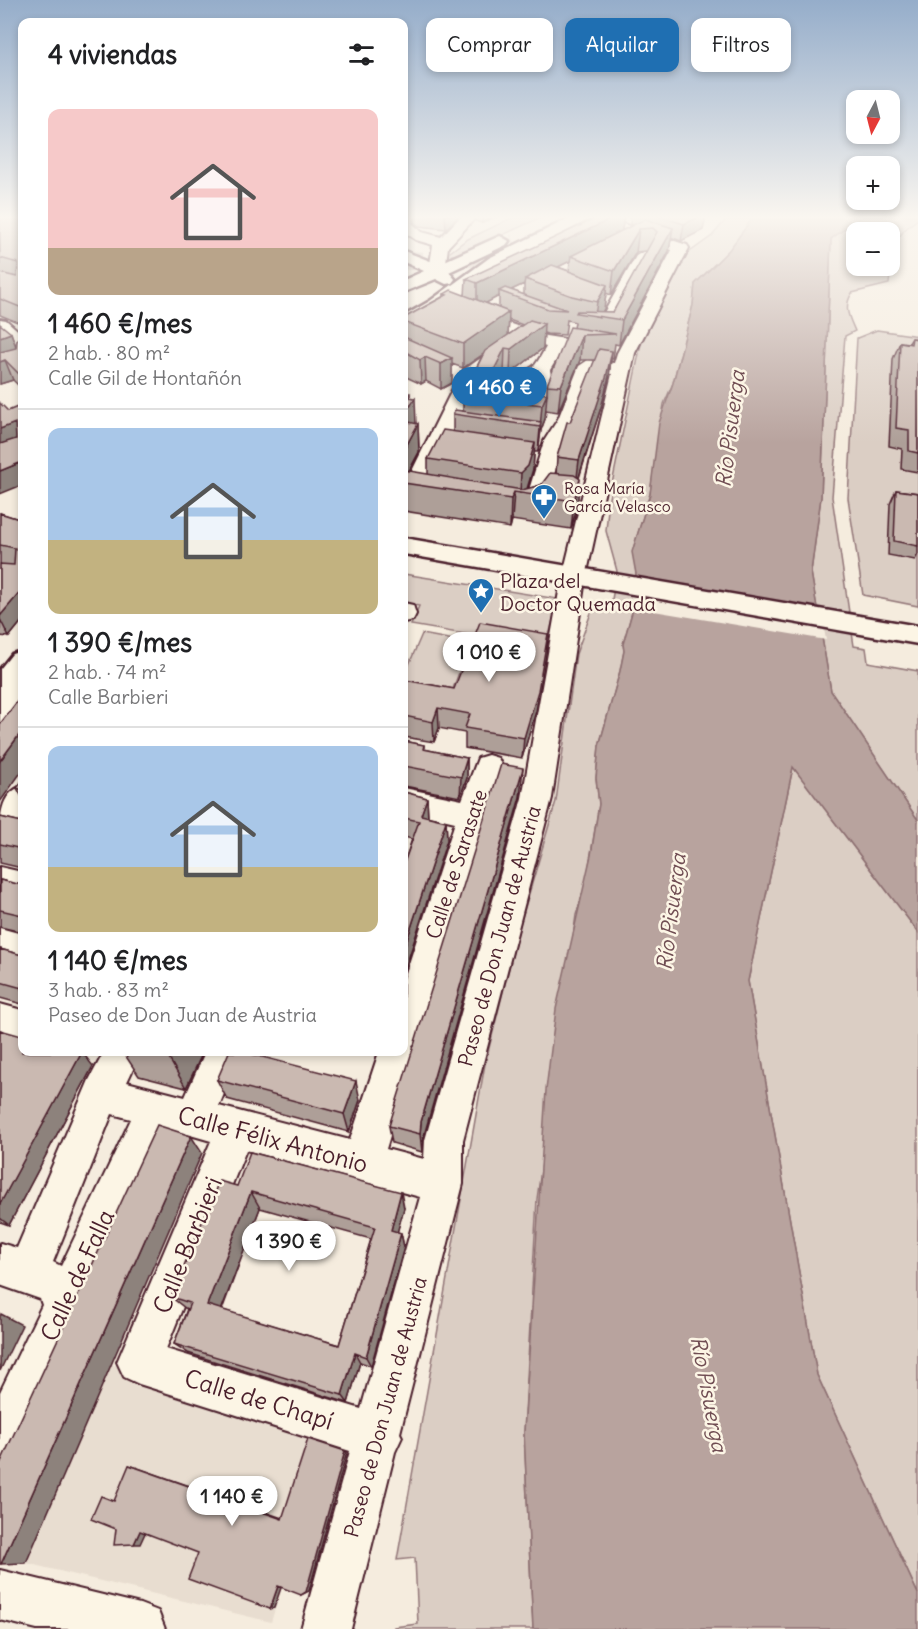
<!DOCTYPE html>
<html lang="es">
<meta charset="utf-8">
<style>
body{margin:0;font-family:Delius,sans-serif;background:#f6f6f6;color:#202124;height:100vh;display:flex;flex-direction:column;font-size:22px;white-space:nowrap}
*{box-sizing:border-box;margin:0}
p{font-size:20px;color:#757577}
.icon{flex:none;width:33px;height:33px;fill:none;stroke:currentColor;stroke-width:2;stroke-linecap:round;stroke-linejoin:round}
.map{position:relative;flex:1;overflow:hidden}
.sheet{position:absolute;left:18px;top:18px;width:390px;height:1038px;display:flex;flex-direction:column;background:#fff;border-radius:12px;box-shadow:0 3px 9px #0003}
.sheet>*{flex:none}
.banner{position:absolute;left:426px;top:18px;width:402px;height:54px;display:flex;gap:12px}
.needle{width:39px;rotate:187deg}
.controls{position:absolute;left:846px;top:90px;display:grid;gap:12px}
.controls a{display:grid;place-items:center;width:54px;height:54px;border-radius:12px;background:#fff;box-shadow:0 3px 9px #0003;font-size:30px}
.price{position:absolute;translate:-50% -51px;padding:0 14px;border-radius:21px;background:#fff;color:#222;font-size:20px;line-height:39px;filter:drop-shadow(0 2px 3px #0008)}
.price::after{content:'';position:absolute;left:50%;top:36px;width:18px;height:14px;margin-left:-9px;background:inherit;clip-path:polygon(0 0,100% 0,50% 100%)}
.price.active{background:#1f6fb2;color:#fff}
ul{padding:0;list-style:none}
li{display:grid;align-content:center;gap:12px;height:318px;padding:0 30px}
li+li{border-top:2px solid #e0e0e0}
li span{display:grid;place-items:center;height:186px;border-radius:12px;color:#555}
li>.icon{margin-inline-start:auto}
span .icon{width:108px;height:108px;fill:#fffc;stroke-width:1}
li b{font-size:26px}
h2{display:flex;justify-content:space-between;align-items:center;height:72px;padding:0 30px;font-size:26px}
.pill{padding:0 21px;border-radius:12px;background:#fff;box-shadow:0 3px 9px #0003;font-size:21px;line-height:54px}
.pill.active{background:#1f6fb2;color:#fff}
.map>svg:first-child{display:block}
.built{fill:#e8ddd0}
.green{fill:#dbcec4;stroke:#927678;stroke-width:1.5;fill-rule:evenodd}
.water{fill:#b8a39e;stroke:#8c6e70;stroke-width:1.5}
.pier{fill:#f5ecde}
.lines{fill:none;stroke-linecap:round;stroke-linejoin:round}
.major-tunnel{stroke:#d3c3ba;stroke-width:19;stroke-dasharray:19 9;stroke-linecap:butt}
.minor-casing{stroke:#4a1f2b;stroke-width:4}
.major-casing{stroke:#4a1f2b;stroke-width:5}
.minor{fill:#fcf5e5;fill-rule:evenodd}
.major{fill:#fcf5e5;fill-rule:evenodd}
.wall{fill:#ae9f98;stroke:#4a1f2b;stroke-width:1.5;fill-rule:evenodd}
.shaded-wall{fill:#8d827c;stroke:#4a1f2b;stroke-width:1.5}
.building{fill:#cab9b1;stroke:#4a1f2b;stroke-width:1.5;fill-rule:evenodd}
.labels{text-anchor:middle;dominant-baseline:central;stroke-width:5;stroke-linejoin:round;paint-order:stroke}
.far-poi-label{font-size:16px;fill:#4a1f2b;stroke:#fcf5e5;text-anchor:start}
.poi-label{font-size:20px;fill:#4a1f2b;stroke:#fcf5e5;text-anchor:start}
.street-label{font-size:20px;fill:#4a1f2b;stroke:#fcf5e5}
.water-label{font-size:21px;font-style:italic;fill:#704d53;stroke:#fcf5e5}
.near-street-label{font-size:24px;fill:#4a1f2b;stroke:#fcf5e5}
</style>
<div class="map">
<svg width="918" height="1629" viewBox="0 0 918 1629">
<rect width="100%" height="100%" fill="#f5ecde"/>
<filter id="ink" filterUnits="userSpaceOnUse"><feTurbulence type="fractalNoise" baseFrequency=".0167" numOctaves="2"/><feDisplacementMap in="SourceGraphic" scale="12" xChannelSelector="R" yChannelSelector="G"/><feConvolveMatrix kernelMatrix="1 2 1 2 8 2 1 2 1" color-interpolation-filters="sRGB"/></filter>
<g filter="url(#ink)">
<!-- built -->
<path class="built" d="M 111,1364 L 354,1442 L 312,1589 L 305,1594 L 282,1586 L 271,1622 L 26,1563 Z"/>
<!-- green -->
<path class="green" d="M 518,215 L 546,215 L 461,254 L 445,256 L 466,240 Z
M 730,215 L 755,215 L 729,250 L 695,284 L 693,305 L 673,383 L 664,404 L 650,494 L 634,546 L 636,574 L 633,609 L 623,644 L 624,651 L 620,671 L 599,746 L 596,778 L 599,804 L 586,884 L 576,915 L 537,1199 L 524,1432 L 533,1629 L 394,1629 L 394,1627 L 418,1624 L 415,1558 L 397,1560 L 485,1064 L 519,928 L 556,801 L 576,654 L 595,602 L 611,605 L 617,571 L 606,531 L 609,498 L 643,334 L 687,254 L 712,236 Z
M 863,215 L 918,215 L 918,219 C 891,237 892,253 889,284 L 852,293 C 843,307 849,317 855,331 L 845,336 L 832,497 L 854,646 L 866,648 L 868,662 L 918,671 L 918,820 L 831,691 L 811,572 L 821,497 L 831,239 ZM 856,232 L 890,232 L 890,266 L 856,266 Z
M 877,330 L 918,336 L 918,606 L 863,595 L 848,498 L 857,338 Z
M 404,574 L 558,599 L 546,648 L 411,625 L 419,606 L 404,603 Z
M 422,634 L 470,643 L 448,702 L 404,694 L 404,676 Z
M 793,767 L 918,932 L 918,1594 L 817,1375 L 748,981 Z"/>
<!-- water -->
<path class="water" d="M 755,215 L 863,215 L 831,239 L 821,497 L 811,572 L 831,691 L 918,820 L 918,932 L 793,767 L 748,981 L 817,1375 L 918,1594 L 918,1629 L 533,1629 L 524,1432 L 546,1090 L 556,1009 L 591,855 L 599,804 L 596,778 L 599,746 L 620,671 L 624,651 L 623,644 L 633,609 L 636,574 L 632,552 L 650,494 L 659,423 L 673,383 L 693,305 L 695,284 L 729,250 Z"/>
<!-- pier -->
<path class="pier" d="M 633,576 L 820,607 L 826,640 L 630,607 Z"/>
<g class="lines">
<!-- major-tunnel -->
<path class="major-tunnel" d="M 404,260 C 443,264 479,259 515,243"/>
<!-- minor casing -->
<g class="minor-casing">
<path id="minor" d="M 404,215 L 416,215 L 412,223 L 422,232 L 441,237 L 462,215 L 478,215 L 448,247 L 445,270 L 437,275 L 429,270 L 433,245 L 416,240 L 404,232 Z
M 608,219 L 687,245 L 689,248 L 635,353 L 584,586 L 552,798 L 463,1140 L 463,1184 L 400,1433 L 402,1437 L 395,1452 L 351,1629 L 301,1629 L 350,1451 L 139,1384 L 124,1377 L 117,1362 L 211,1141 L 166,1128 L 16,1458 L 0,1465 L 0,1392 L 42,1305 L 40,1299 L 0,1285 L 0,1243 L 17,1248 L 89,1080 L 104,1052 L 141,1052 L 127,1082 L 185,1097 L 205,1052 L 241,1052 L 219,1106 L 350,1140 L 379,1052 L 404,1052 L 404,979 L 455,822 L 404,810 L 404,788 L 462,800 L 478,758 L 488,755 L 498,758 L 502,766 L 422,1031 L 417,1043 L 412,1045 L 415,1052 L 386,1149 L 424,1159 L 425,1140 L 522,798 L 560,586 L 612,374 L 595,372 L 578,419 L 564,441 L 547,498 L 531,498 L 528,493 L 544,441 L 558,419 L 579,366 L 588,360 L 614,363 L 617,353 L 672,250 L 603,227 L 600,224 ZM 112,1114 L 131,1119 L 61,1266 L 53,1262 ZM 246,1150 L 420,1197 L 361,1409 L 166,1349 Z
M 644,251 L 652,256 L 611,332 L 608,336 L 596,336 L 593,332 L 636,256 Z
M 0,319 L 6,320 L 22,334 L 22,348 L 16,347 L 0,333 Z
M 505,322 L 546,336 L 604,345 L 613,350 L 604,355 L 563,349 L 550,370 L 552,380 L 543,399 L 536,401 L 500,393 L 497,389 C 511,369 525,375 535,365 C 539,360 543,352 546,347 L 499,331 L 496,327 ZM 532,380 L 529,388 L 521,386 Z
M 508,342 L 517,347 L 477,380 L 423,492 L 420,497 L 404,497 L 404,487 L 457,380 L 464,370 L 502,343 Z
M 404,603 L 413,605 L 416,614 L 413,620 L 404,622 Z
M 22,786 C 24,807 24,832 0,840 C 0,817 0,794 22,786 Z
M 0,867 L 22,872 L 22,898 L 0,893 Z
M 0,928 L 22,934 L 22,962 L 0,958 Z
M 0,1004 L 22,1010 L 22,1042 L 0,1036 Z
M 0,1570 L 140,1604 L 158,1611 L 165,1629 L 37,1629 L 0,1620 Z"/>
</g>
<!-- major casing -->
<g class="major-casing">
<path id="major" d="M 576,215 L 597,215 L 501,266 L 444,309 L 404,330 L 404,316 L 430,301 L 489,258 Z
M 500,236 L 509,241 L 506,245 L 449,272 L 455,279 L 452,283 L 446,284 L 436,279 L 404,292 L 404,280 L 424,271 L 404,262 L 404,251 L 438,264 Z
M 404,538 L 918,626 L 918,644 L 404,554 Z
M 22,651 C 25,677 31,722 0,731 L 0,669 L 12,654 Z"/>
</g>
<!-- minor -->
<use href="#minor" class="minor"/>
<!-- major -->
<use href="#major" class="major"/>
</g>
<!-- wall -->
<path class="wall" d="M 0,215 L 22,215 L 22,324 L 0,315 Z
M 415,215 L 460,215 L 446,229 L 419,226 L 415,222 Z
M 475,215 L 499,215 L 482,223 L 475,221 Z
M 624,215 L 622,231 L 634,225 L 630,224 L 631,215 L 706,215 L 703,230 L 681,241 L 671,237 L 669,251 L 619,345 L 615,344 L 613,359 L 611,359 L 609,376 L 602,404 L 579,478 L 577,507 L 571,529 L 512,520 L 510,528 L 404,511 L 404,393 L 410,397 L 416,424 L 418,424 L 419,452 L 409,471 L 428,475 L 428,459 L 453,431 L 453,414 L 463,411 L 463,395 L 483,354 L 463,368 L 452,364 L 452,383 L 441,389 L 426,381 L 421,384 L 404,376 L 404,318 L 444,296 L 444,294 L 465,296 L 466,279 ZM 647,251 L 613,312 L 602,312 L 604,309 L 606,293 L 611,295 L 636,252 ZM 570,261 L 569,271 L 558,267 ZM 524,284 L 524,295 L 511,290 ZM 499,296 L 499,308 L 485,303 ZM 509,320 L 523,325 L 508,335 ZM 567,320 L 575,322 L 574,328 L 547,385 L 547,394 L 525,395 L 502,392 L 497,387 L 504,373 L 510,374 L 543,348 L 544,333 L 547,334 L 565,335 ZM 580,360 L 595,360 L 557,457 L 556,474 L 541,485 L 527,489 L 533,469 L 534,452 L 538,452 L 541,430 L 545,419 L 546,410 L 558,412 Z
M 11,333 L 16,346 L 22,343 L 22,389 L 13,380 L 0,384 L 0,362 Z
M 912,338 L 918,339 L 918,472 L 901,469 L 902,449 L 889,446 L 893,359 L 900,342 L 909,343 Z
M 896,490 L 918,493 L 918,554 L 915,560 L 888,555 L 890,504 Z
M 0,513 L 22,520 L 22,621 L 9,637 L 0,636 Z
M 548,634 L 546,655 L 536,711 L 522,758 L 465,748 L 465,733 L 439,728 L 434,742 L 404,737 L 404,738 L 404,680 L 454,689 Z
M 404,741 L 424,745 L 424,749 L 467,758 L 467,778 L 460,797 L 404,786 L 404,787 Z
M 22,781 L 22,797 L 17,788 Z
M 404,792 L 427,798 L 428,817 L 446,821 L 447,840 L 404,972 L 404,863 L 412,839 L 404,837 Z
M 521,794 L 423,1139 L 422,1152 L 392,1143 L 389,1126 Z
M 0,817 L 22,822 L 22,868 L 0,863 Z
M 0,880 L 22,885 L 22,932 L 0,927 Z
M 0,949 L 22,955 L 22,1004 L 0,998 Z
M 0,1030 L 93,1066 L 9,1225 L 0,1222 Z
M 123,1052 L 203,1052 L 186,1088 L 139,1076 Z
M 217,1080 L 360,1100 L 349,1132 L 227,1099 Z
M 237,1186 L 404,1208 L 397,1232 L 401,1233 L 404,1247 L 371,1366 L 360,1362 L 348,1403 L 188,1353 L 174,1344 L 187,1309 L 185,1308 L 171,1297 ZM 260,1208 L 371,1239 L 339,1345 L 222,1310 Z"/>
<!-- shaded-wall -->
<path class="shaded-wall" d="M 445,215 L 460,215 L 446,229 Z
M 482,215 L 499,215 L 482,223 Z
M 619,215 L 624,215 L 621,235 L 571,256 L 570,261 L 530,281 L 525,279 L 524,284 L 505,293 L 499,291 L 499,296 L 477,308 L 477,283 Z
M 701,215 L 706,215 L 703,230 L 681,241 L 684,224 Z
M 673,228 L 669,251 L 619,345 L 622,320 Z
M 639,229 L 636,252 L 611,295 L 614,271 Z
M 607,285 L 604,309 L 599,317 L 595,316 L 597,302 Z
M 509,312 L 508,337 L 463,368 L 463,344 Z
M 544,324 L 543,348 L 510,374 L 511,349 Z
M 11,333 L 18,352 L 0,358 L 0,337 Z
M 582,335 L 580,360 L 558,412 L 561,386 Z
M 505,348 L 504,373 L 492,399 L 489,380 Z
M 612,351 L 609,376 L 602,404 L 576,486 L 579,460 Z
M 425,357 L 426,381 L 421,384 L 420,360 Z
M 452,358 L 452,383 L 441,389 L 441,364 Z
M 5,360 L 13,380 L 0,384 L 0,362 Z
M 410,393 L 411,405 L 415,398 L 416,425 L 404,435 L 404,407 Z
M 547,394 L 545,419 L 541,430 L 538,452 L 542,405 Z
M 15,423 L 22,441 L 0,451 L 0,429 Z
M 418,424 L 419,452 L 404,480 L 404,450 Z
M 535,443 L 533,469 L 526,492 L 520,493 L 521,473 Z
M 22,462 L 22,485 L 0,494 L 0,471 Z
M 580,479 L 577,507 L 571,529 L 574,501 Z
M 514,492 L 512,520 L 510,528 L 511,499 Z
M 22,590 L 22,621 L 9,637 L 0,619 L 0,616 Z
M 548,634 L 546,655 L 536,711 L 522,758 L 524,738 Z
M 438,708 L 439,728 L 434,742 L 433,722 Z
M 22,731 L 22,771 L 0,802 L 0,761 Z
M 467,758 L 467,778 L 460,797 L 461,777 Z
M 523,768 L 520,797 L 423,1139 L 422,1152 L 420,1134 L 421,1122 Z
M 427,798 L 428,818 L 421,815 Z
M 446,821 L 447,840 L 404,972 L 404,949 Z
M 82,1052 L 93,1066 L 9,1225 L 0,1218 L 0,1204 Z
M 170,1052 L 203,1052 L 186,1088 L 168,1057 Z
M 356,1081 L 360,1100 L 349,1132 L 344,1114 Z
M 191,1136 L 202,1153 L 26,1563 L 1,1564 Z
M 251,1192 L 260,1208 L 219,1316 L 207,1305 Z
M 401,1192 L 404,1208 L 394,1244 L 391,1230 Z
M 401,1233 L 404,1247 L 371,1366 L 366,1357 Z
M 1,1314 L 22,1325 L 0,1371 L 0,1316 Z
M 355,1353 L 360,1362 L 348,1403 L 342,1395 Z
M 345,1451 L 347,1452 L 309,1591 L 301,1595 Z
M 129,1465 L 135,1467 L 285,1519 L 282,1519 Z
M 140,1531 L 146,1531 L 140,1544 L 134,1544 Z
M 282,1585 L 274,1608 L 270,1609 L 278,1586 Z"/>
<!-- building -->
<path class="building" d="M 0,215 L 22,215 L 22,308 L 0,299 L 0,273 L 17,277 L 18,263 L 0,258 Z
M 603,215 L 619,215 L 477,283 L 466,279 Z
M 655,215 L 703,215 L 684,224 Z
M 645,219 L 673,228 L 622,320 L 576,313 L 577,311 L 613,312 L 657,232 L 653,228 L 639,229 L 614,271 L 571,256 Z
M 552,265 L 607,285 L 597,302 L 572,296 L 525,279 Z
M 505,288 L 567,310 L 548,309 L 499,291 Z
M 451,290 L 509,312 L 463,344 L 404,322 L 404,318 L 447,295 L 444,294 Z
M 530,320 L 544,324 L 511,349 L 505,348 L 489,380 L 502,392 L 525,395 L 528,391 L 547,394 L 542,405 L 463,395 L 485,351 Z
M 0,324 L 11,333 L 0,337 Z
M 570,327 L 616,334 L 582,335 L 561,386 L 547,385 Z
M 404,337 L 452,358 L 441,364 L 425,357 L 420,360 L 404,351 Z
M 912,338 L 918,339 L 918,453 L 909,451 L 909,430 L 896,428 L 900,342 L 911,344 Z
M 17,339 L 22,343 L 22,377 L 5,360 L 0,362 L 0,352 L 16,348 Z
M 599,349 L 612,351 L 606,378 L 579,460 L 557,457 L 567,422 L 570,422 Z
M 404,393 L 410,393 L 408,397 L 415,398 L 410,406 L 404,407 Z
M 0,403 L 8,411 L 22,405 L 22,462 L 0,471 L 0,444 L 16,439 L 15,423 L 0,429 Z
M 455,410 L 541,422 L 540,427 L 453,414 Z
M 404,421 L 418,424 L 404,450 Z
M 443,430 L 535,443 L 528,466 L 521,473 L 428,459 Z
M 404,470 L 522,490 L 541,485 L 550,473 L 574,475 L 580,479 L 574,501 L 514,492 L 511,499 L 404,483 Z
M 896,490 L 918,493 L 918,546 L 894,541 Z
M 0,513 L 22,520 L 22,590 L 0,616 L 0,564 L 14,565 L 15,548 L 0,545 Z
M 480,622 L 548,634 L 538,691 L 524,738 L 465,728 L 470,714 L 438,708 L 433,722 L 404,716 L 404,680 L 454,689 Z
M 22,695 L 22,731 L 0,761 L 0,724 Z
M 404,741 L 424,745 L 423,749 L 467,758 L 461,777 L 404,766 Z
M 501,764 L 523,768 L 522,772 L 421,1122 L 420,1134 L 389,1126 Z
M 22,781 L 22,790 L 17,788 Z
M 404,792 L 427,798 L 421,815 L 446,821 L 404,949 L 404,863 L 419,821 L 404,818 Z
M 0,817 L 22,822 L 22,849 L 0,844 Z
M 0,880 L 22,885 L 22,915 L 0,910 Z
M 0,949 L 22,955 L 22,988 L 0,982 Z
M 0,1030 L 22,1036 L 22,1052 L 82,1052 L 0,1204 Z
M 147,1052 L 170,1052 L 168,1057 Z
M 229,1052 L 243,1052 L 356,1081 L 344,1114 L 217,1080 Z
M 157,1125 L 191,1136 L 1,1564 L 0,1564 L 0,1464 Z
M 250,1152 L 401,1192 L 391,1230 L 401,1233 L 366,1357 L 355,1353 L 342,1395 L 174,1344 L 190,1303 L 171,1297 L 219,1181 L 237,1186 ZM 251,1192 L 375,1227 L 339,1345 L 207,1305 Z
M 308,1439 L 345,1451 L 306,1592 L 301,1595 L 278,1586 L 270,1609 L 188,1579 L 198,1553 L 140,1531 L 134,1544 L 114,1545 L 116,1529 L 91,1519 L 101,1496 L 114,1501 L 129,1465 L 282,1519 Z"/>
</g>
<!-- sky -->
<linearGradient id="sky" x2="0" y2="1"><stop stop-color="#95adca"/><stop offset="0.49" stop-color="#faf6f0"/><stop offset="1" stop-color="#faf6f0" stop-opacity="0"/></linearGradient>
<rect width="918" height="443" fill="url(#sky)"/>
<!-- icons -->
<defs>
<g id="pharmacy-pin" transform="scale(1.35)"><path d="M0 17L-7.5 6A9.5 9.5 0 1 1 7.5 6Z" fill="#1f6fb2" stroke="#fcf5e5"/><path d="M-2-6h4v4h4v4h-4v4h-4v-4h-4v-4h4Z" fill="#fff"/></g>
<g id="sight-pin" transform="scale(1.35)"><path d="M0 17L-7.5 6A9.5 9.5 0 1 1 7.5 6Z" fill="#1f6fb2" stroke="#fcf5e5"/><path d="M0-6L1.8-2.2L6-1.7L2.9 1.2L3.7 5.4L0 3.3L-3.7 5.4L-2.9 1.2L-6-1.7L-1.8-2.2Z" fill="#fff"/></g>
</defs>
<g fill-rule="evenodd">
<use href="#pharmacy-pin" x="544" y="497"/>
<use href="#sight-pin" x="481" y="591"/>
</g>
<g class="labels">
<!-- far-poi labels -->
<g class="far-poi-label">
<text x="564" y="488">Rosa María<tspan x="564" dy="18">García Velasco</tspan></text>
</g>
<!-- poi labels -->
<g class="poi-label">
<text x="500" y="580">Plaza del<tspan x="500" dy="23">Doctor Quemada</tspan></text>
</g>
<!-- street labels -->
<g class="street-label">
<text transform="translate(456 864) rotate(-72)">Calle de Sarasate</text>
<text transform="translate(499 936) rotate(-75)">Paseo de Don Juan de Austria</text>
<text transform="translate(385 1407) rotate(-75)">Paseo de Don Juan de Austria</text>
</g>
<!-- water labels -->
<g class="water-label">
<text transform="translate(730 429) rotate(-83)">Río Pisuerga</text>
<text transform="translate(671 912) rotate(-83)">Río Pisuerga</text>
<text transform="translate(709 1394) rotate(79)">Río Pisuerga</text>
</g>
<!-- near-street labels -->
<g class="near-street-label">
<text transform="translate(273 1139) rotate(15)">Calle Félix Antonio</text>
<text transform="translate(187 1245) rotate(-68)">Calle Barbieri</text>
<text transform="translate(77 1275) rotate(-65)">Calle de Falla</text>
<text transform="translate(259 1399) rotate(17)">Calle de Chapí</text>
</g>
</g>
</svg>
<div class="controls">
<a><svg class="needle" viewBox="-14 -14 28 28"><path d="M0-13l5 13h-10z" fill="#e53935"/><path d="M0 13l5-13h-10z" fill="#757577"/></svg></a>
<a>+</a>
<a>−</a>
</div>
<b class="price active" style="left:499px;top:418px">1 460 €</b>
<b class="price" style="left:489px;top:683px">1 010 €</b>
<b class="price" style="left:289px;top:1272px">1 390 €</b>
<b class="price" style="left:232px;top:1527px">1 140 €</b>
<div class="banner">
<a class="pill">Comprar</a>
<a class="pill active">Alquilar</a>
<a class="pill">Filtros</a>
</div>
<section class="sheet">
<h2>4 viviendas<svg class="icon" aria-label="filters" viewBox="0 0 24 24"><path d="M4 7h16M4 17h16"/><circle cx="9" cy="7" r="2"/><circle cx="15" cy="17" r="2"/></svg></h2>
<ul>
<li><span style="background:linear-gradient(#f6c9c9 75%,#b9a48a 0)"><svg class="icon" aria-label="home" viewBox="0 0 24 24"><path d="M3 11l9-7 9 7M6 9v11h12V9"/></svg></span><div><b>1 460 €/mes</b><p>2 hab. · 80 m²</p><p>Calle Gil de Hontañón</p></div></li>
<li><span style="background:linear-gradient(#a9c7e8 60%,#c2b280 0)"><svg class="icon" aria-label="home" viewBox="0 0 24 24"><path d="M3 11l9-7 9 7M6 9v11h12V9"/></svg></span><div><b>1 390 €/mes</b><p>2 hab. · 74 m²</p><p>Calle Barbieri</p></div></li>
<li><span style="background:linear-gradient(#a9c7e8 65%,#c2b280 0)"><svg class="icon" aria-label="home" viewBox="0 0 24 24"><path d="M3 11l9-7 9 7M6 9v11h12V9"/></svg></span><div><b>1 140 €/mes</b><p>3 hab. · 83 m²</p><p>Paseo de Don Juan de Austria</p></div></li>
</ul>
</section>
</div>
